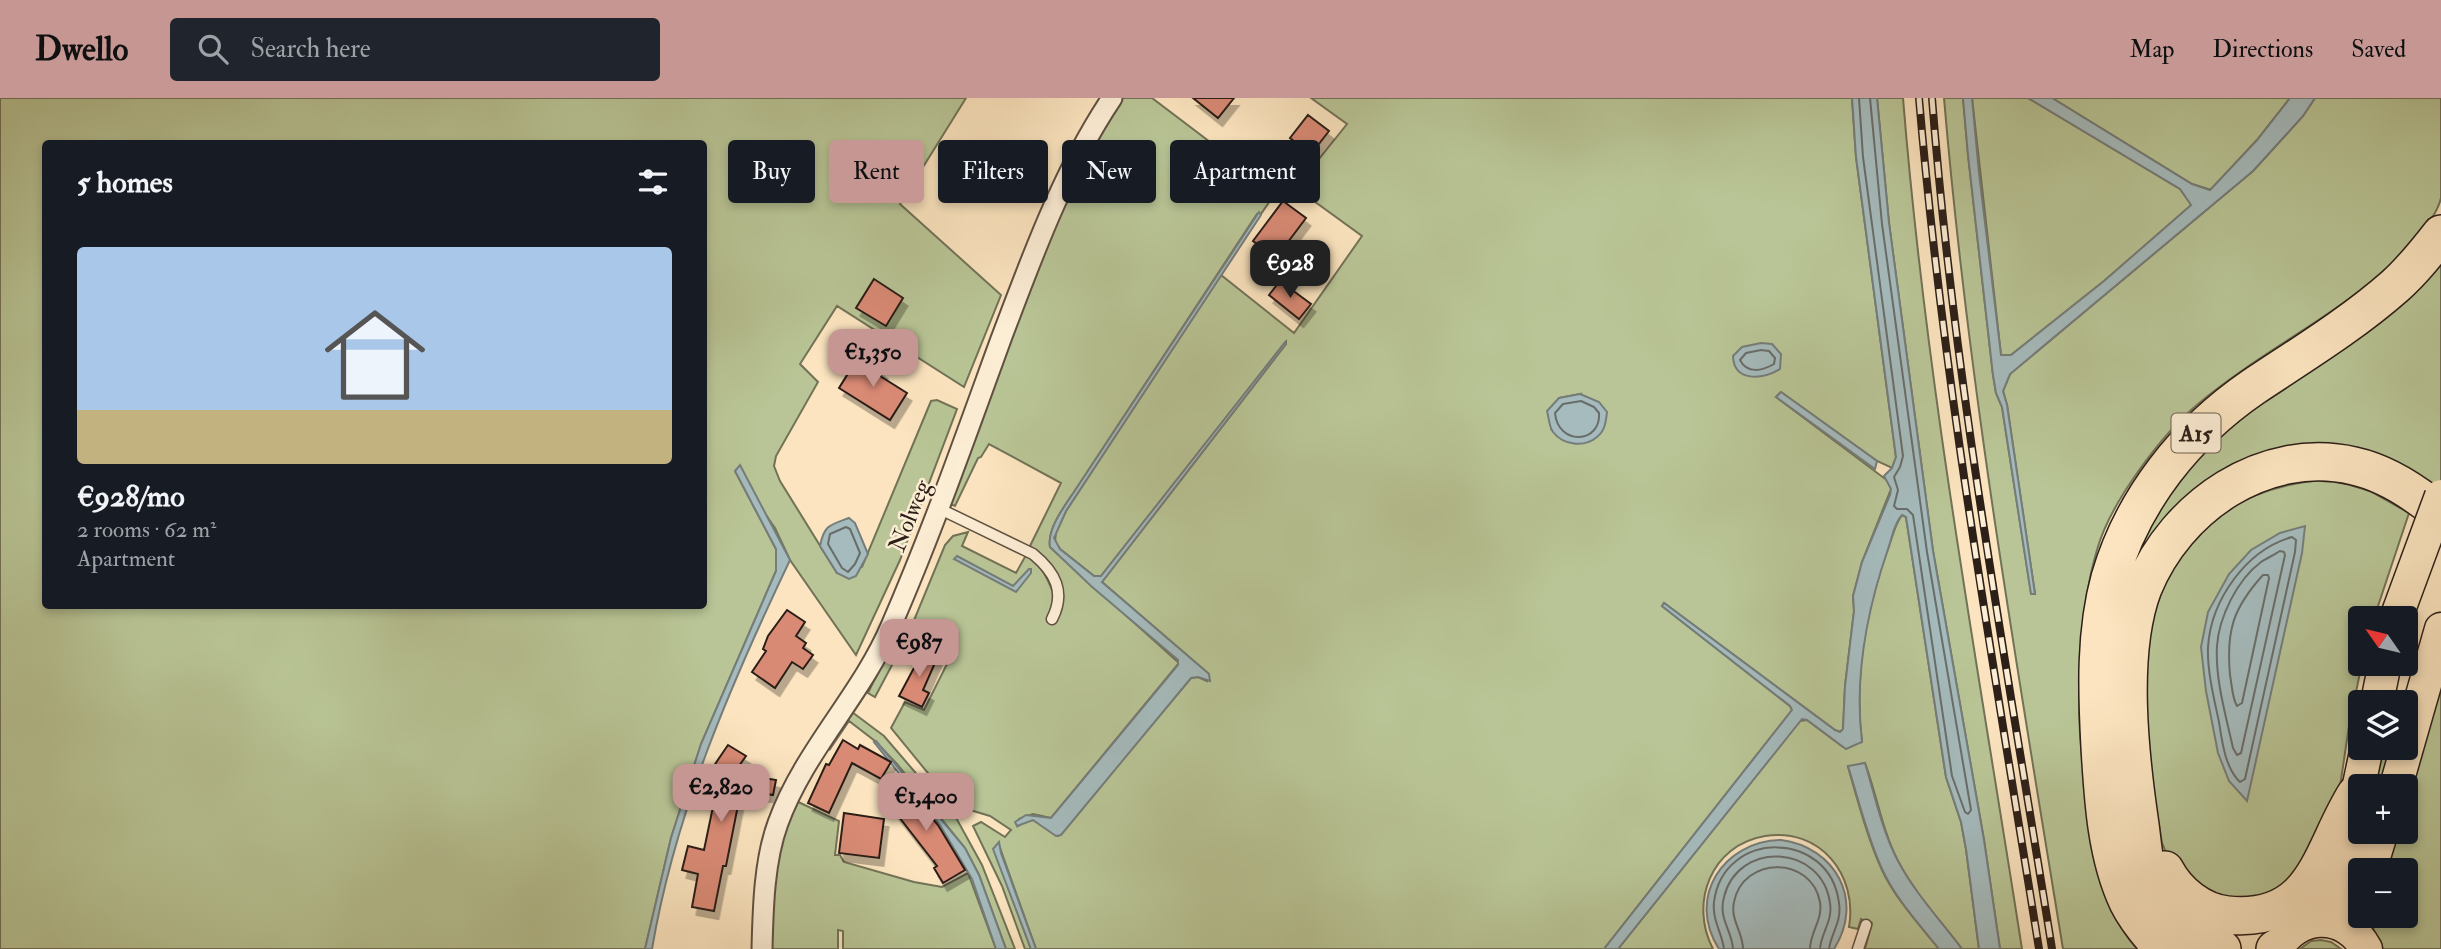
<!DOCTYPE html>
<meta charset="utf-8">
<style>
body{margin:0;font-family:"IM FELL Double Pica",serif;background:#20242c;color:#f1f3f6;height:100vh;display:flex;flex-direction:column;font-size:26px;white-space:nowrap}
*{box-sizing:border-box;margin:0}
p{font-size:23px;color:#9ea1a6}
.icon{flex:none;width:38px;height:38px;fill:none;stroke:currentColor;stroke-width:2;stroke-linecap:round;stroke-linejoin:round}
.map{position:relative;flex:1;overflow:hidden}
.sheet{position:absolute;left:42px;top:42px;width:665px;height:469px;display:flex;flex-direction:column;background:#171b24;border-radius:7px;box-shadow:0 4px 10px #0003}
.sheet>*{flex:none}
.banner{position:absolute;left:728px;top:42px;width:665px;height:63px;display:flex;gap:14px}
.needle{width:46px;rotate:304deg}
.controls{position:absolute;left:2348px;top:508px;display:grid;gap:14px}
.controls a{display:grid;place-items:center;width:70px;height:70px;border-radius:7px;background:#171b24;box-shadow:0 4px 10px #0003;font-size:35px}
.price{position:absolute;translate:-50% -60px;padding:0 16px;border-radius:14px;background:#c59692;color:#111;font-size:23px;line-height:46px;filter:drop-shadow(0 2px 4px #0008)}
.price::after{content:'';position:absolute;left:50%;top:42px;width:21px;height:16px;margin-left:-10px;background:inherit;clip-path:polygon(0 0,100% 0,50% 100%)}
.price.on{background:#222;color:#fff}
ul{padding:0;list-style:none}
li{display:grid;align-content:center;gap:14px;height:371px;padding:0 35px}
li span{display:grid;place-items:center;height:217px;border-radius:7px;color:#555}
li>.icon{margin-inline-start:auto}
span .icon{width:126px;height:126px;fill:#fffc;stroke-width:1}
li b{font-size:30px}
h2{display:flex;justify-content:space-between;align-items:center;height:84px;padding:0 35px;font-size:30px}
.pill{padding:0 24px;border-radius:7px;background:#171b24;box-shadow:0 4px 10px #0003;font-size:24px;line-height:63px}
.pill.on{background:#c59692;color:#111}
header{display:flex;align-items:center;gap:42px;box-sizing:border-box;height:98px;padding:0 35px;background:#c59692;color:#111}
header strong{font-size:33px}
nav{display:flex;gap:38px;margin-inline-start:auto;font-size:24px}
.search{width:490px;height:63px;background:#20242c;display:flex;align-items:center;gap:18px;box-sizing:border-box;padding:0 24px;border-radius:7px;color:#9ea1a6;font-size:26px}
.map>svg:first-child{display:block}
.green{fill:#b9c596;stroke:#727257;stroke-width:2;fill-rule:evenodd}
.water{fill:#a5bbbd;stroke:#757d7b;stroke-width:2}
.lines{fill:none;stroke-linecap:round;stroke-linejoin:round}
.shore{stroke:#686d6a;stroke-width:2}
.building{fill:#d98a75;stroke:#2c1f18;stroke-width:2;filter:url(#shadow)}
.lane-casing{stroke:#605042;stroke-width:13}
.street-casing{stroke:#605042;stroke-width:23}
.primary-casing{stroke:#2c1f18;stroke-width:35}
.highway-casing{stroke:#2c1f18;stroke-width:40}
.lane{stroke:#fcedd5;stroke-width:10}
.street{stroke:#fcedd5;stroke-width:19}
.primary{stroke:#fbe4bf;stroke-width:32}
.highway{stroke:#fbe4bf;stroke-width:37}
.rail-casing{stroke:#2c1f18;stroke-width:8}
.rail{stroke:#fcedd5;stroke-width:5;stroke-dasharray:16;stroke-linecap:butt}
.primary-bridge-casing{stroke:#2c1f18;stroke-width:35;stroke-linecap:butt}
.primary-bridge{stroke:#fbe4bf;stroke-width:32}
.labels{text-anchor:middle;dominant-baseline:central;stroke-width:5;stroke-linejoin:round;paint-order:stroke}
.shield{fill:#fcedd5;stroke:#6a5d51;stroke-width:2}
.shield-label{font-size:23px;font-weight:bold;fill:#2c1f18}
.street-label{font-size:24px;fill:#2c1f18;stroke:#fcedd5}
</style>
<header>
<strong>Dwello</strong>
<div class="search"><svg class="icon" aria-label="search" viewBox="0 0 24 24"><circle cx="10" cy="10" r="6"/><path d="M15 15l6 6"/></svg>Search here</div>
<nav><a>Map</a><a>Directions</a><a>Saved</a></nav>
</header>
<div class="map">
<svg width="2441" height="851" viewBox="0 0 2441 851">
<defs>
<filter id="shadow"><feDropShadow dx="4.5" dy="8" stdDeviation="0" flood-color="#0004"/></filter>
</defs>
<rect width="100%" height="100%" fill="#fbe4bf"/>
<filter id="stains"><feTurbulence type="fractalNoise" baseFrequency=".00286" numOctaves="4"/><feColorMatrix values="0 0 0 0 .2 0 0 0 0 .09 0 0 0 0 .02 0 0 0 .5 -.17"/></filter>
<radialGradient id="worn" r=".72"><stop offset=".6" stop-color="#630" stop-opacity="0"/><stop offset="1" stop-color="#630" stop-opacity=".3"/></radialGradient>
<!-- green -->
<path class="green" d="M 0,0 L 966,0 L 900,106 L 1001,197 L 964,289 L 837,208 L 800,266 L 818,284 L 776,358 L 774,368 L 780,383 L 837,475 L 862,469 L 931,303 L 937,302 L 957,311 L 900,462 L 856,557 L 790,462 L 775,430 L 735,373 L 776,451 L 776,473 L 701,646 L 671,740 L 645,851 L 0,851 ZM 46,46 L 704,46 L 704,508 L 46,508 Z
M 1122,0 L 1152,0 L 1276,94 L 1261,116 L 1257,116 L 1074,394 C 1064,409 1047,431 1050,449 L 1179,565 L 1051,720 L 1033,716 L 1019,721 L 1018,728 L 1026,723 L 1033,722 L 1058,738 L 1191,580 L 1198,579 L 1207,583 L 1209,576 L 1102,484 L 1286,246 L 1286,244 L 1101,478 L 1094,478 L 1060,451 L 1055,444 L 1056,434 L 1066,413 L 1221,177 L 1294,235 L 1362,138 L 1296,90 L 1347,26 L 1311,0 L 1852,0 L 1856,59 L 1896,359 L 1892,370 L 1877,363 L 1781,294 L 1776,299 L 1888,383 L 1891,391 L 1862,464 L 1853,498 L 1854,513 L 1845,588 L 1843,631 L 1840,634 L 1835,632 L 1664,505 L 1662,508 L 1790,608 L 1792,612 L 1604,851 L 1036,851 L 1000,750 L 996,757 L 1031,851 L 1025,851 L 1002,788 L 973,728 L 981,724 L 1005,739 L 1011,732 L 990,718 L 970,712 L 955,703 L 941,691 L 891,630 L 905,604 L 924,612 L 953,554 L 910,532 L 945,447 L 953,438 L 968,434 L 962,448 L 1016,475 L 1026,457 C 1047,469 1051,493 1061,512 C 1069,487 1050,462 1030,448 L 1061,385 L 989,346 L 981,359 L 978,360 L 955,408 L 950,406 C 999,270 1042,122 1122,0 ZM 1580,296 L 1551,332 L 1559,300 Z
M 1877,0 L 1903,0 C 1926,286 1978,568 2022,851 L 2000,851 L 1984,742 L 1933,453 L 1889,125 Z
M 1944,0 L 1963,0 L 1968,57 L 1993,277 L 1996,295 L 2002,309 L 2031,495 L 2035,496 L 2007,307 L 2003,293 L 2010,276 L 2253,73 L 2303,18 L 2315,0 L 2441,0 C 2441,25 2441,49 2441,74 C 2441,82 2441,92 2441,100 C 2435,127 2392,168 2371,185 C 2315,228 2252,261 2198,306 C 2161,337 2110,405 2097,452 C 2079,512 2075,606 2083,667 C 2091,732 2092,799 2137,851 L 2063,851 C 2017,569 1968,285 1944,0 Z
M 1972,0 L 2028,0 L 2180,91 L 2192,107 L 2104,183 L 2011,257 L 2001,257 Z
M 2052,0 L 2290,0 L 2257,42 L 2211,92 L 2192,86 Z
M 2441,151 L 2441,405 C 2420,389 2397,373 2372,366 C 2271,337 2163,394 2134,496 C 2118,552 2121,608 2124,665 C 2127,716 2128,780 2164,821 C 2174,833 2188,842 2201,851 L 2175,851 C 2117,798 2113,737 2108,663 C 2098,541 2113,426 2206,337 C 2225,319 2247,303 2268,288 C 2297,267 2328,250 2357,230 C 2389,207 2416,180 2441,151 Z
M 2330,381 L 2370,393 L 2409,415 L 2374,520 L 2361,520 L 2362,565 L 2349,628 L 2338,702 L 2328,734 L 2271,803 L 2212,802 L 2167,757 L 2162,745 C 2157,711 2145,667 2143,634 C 2138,496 2180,393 2330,381 Z
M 1902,417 L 1906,419 L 1946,679 L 1961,724 L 1966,751 L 1979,851 L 1962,851 C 1941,823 1914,795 1898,763 C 1882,732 1877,697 1865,665 L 1848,669 C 1858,703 1867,739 1882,772 C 1895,800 1919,826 1939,851 L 1865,851 L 1872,825 L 1861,821 L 1858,831 L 1849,829 C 1858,777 1820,729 1765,738 C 1711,747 1689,805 1713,851 L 1618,851 L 1800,623 L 1807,622 L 1843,649 L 1862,644 C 1854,579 1866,512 1888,451 C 1892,440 1895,426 1902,417 Z
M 891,547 L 900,552 L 875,599 L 868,595 Z
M 2441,582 L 2441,851 L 2376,851 L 2372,817 L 2406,817 L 2406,772 L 2378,772 L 2393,733 L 2406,733 L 2406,698 Z
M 852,614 L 884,638 L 932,694 L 954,716 L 982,767 L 1015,851 L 1006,851 L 979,777 L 965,750 L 897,666 L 875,643 L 849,623 L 830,651 L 829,648 Z
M 2374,649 L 2395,649 L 2384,688 L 2366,688 Z
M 794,702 L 839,723 L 835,757 L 840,757 L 844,764 L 914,784 L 942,789 L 968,775 L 996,851 L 843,851 L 843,833 L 838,832 L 838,851 L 769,851 L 773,788 L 783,737 Z
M 2321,842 L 2331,844 L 2341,851 L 2300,851 L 2311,843 Z"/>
<!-- water -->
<path class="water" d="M 1852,0 L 1877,0 L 1889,125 L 1933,453 L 1984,742 L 2000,851 L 1979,851 L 1966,751 L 1961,724 L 1946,679 L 1906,419 L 1902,417 C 1894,425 1892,440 1888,451 C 1867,512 1854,579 1862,644 L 1846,651 L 1807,622 L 1802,621 L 1618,851 L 1604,851 L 1792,612 L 1790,608 L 1662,508 L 1664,505 L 1835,632 L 1840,634 L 1843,631 L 1845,588 L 1854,513 L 1853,498 L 1862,464 L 1890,397 L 1891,391 L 1884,378 L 1892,370 L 1896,359 L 1856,59 Z
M 1963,0 L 1972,0 L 1979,75 L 2001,257 L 2011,257 L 2104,183 L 2191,107 L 2180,91 L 2028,0 L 2052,0 L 2192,86 L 2210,92 L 2257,42 L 2290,0 L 2315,0 L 2303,18 L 2253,73 L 2010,276 L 2003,293 L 2007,307 L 2035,496 L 2031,496 L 2002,309 L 1996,295 L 1993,277 L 1968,57 Z
M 1259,114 L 1261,117 L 1066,413 L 1054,440 L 1060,451 L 1094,478 L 1101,478 L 1285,244 L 1286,246 L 1102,484 L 1209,576 L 1210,583 L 1198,579 L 1191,580 L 1061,737 L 1056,738 L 1033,722 L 1017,728 L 1015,724 L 1026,717 L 1051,720 L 1178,567 L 1178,562 L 1091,488 L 1050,449 C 1047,431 1064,409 1074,394 Z
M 1761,245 L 1772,246 L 1781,256 L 1780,271 C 1763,281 1734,285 1733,258 L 1742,249 Z
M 1781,294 L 1877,363 L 1875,371 L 1776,299 Z
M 1580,296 L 1599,304 L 1607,314 C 1606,323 1605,333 1597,339 C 1584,350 1563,347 1553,334 C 1549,329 1549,320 1547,313 L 1559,300 Z
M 740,367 L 790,462 C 731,586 675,715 652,851 L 645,851 L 671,740 L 701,646 L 776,473 L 776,451 L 735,373 Z
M 849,420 L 855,425 L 868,456 L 856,478 L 849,481 L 837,475 L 820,448 C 824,427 830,427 849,420 Z
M 2305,428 L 2302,455 L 2247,703 L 2229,683 L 2218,655 L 2206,593 L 2201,549 L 2208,514 L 2229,476 L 2251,452 L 2280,435 Z
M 957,458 L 1013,488 L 1029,471 L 1031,471 L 1031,475 L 1016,494 L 954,461 Z
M 876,643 L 965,750 L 979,777 L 1006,851 L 996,851 L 972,781 L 940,727 L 874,644 Z
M 1865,665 C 1875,698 1882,733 1898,763 C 1915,795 1941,823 1962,851 L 1939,851 C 1919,826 1895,800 1882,771 C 1867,738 1859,703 1848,668 Z
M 1781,742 C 1835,749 1865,802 1834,851 L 1719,851 C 1686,800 1723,743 1781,742 Z
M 999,744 L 1001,755 L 1036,851 L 1031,851 L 993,751 Z"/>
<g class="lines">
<!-- shore -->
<path class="shore" d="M 1859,0 L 1863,59 L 1903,358 L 1900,369 L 1894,379 L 1898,392 L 1894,408 L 1897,411 L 1907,411 L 1913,417 L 1952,678 L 1965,714 L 1968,716 L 1971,712 L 1927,454 L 1882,126 L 1870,0
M 1761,252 L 1769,253 L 1775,260 L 1774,266 C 1762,273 1747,276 1740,262 L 1746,255 Z
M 1581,303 L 1594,309 L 1599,315 C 1601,346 1558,348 1555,315 L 1563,306 Z
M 846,429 L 850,431 L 860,455 L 855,466 L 848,474 L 842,470 L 828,446 L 830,436 Z
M 2292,439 L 2296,442 L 2295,454 L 2245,681 L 2240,684 C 2225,670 2222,643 2219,624 C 2214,600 2207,573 2208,549 C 2211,502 2246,452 2292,439 Z
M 2280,453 L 2284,454 L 2285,457 L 2241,655 L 2237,657 L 2233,650 C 2226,618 2215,581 2217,548 C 2219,519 2237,482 2261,464 C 2267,460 2274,457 2280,453 Z
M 2263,477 L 2268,477 L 2269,480 L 2242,605 L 2237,608 C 2232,600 2232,587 2230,577 C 2226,533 2233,510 2263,477 Z
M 1724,851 C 1722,835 1712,822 1714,804 C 1723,731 1830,731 1839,805 C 1842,824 1831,835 1829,851
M 1733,851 C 1732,832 1718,821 1724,799 C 1738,742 1822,746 1830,805 C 1833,823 1821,835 1820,851
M 1743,851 C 1743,834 1730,822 1734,804 C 1743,758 1811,757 1820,804 C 1823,822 1810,834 1810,851"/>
</g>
<!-- building -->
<path class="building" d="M 1193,0 L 1234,0 L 1218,20 Z
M 1308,17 L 1329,33 L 1311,56 L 1290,40 Z
M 1283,103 L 1306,120 L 1276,160 L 1253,143 Z
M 874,181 L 903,200 L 886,228 L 856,210 Z
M 1280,183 L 1311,206 L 1299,221 L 1269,197 Z
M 859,258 L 883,273 L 880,278 L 907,295 L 890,322 L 839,290 Z
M 787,512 L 805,524 L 796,538 L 806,545 L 803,550 L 813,557 L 803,571 L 792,564 L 775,590 L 752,574 L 766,553 L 763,551 L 768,538 Z
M 924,551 L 938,558 L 923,592 L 929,595 L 922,609 L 899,598 Z
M 843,642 L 858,651 L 860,647 L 891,664 L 881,681 L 852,665 L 829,715 L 808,705 L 826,666 L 829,667 Z
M 728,647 L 746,658 L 734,675 L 776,682 L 773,697 L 741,692 L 726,768 L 723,768 L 714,813 L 692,809 L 698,776 L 682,772 L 688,748 L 704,752 L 715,699 L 704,696 L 706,690 L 702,689 L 707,671 L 711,672 Z
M 894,687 L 904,700 L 911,695 L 938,727 L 965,772 L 943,785 L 934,770 L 937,768 L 882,697 Z
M 844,715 L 884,721 L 879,760 L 839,755 Z"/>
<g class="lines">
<!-- lane casing -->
<g class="lane-casing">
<path id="lane" d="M 940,411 L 1033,456 C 1055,474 1066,494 1052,521
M 1858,851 L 1866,827"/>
</g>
<!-- street casing -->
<g class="street-casing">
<path id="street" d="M 762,851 C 763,811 764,763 778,725 C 804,653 861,598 891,528 C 932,434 966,337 1001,241 C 1032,159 1063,73 1112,0"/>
</g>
<!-- primary casing -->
<g class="primary-casing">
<path id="primary" d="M 2377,604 L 2385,565
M 2396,688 L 2441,531
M 2370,772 L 2382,733
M 2325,822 L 2342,767 L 2367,649
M 2354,834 L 2361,806
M 2277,851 C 2297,814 2346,813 2366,851"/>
</g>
<!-- highway casing -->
<g class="highway-casing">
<path id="highway" d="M 2165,772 C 2177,795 2201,814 2227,817 C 2316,826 2320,753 2356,696
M 2163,851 C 2150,837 2137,822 2128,804 C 2106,758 2103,699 2100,649 C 2097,593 2095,534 2110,480 C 2133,401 2186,335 2253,289 C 2301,257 2352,226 2395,188 C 2413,172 2427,154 2441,136
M 2222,851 C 2194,842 2169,820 2155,794 C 2144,774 2143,749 2140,727 C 2130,659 2118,556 2143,490 C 2176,409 2264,347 2354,368 C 2386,375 2416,395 2441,416
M 2275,851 L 2277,850"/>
</g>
<!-- lane -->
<use href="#lane" class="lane"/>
<!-- street -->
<use href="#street" class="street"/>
<!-- primary -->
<use href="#primary" class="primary"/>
<!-- highway -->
<use href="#highway" class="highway"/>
<!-- rail casing -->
<g class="rail-casing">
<path id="rail" d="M 1919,0 C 1943,286 1994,568 2039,851
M 1932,0 C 1954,286 2007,568 2052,851"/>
</g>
<!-- rail -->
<use href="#rail" class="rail"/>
<!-- primary-bridge casing -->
<g class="primary-bridge-casing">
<path id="primary-bridge" d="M 2396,520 L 2441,398"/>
</g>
<!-- primary-bridge -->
<use href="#primary-bridge" class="primary-bridge"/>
</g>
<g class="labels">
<!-- shield labels -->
<rect class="shield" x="2171.5" y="315.5" width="49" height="39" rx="5"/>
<g class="shield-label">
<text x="2196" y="335">A15</text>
</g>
<!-- street labels -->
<g class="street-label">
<text transform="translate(910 418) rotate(-68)">Nolweg</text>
</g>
</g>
<rect width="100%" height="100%" filter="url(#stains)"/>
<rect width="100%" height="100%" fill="url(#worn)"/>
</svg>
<div class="controls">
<a><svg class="needle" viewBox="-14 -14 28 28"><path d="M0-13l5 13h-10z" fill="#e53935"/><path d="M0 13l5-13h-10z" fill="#9ea1a6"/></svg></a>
<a><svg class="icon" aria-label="layers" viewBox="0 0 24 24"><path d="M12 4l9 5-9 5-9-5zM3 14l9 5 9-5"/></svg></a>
<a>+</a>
<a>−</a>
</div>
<b class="price on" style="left:1290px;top:202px">€928</b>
<b class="price" style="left:873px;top:291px">€1,350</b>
<b class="price" style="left:919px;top:581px">€987</b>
<b class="price" style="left:721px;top:726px">€2,820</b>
<b class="price" style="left:926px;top:735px">€1,400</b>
<div class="banner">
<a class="pill">Buy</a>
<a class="pill on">Rent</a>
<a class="pill">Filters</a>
<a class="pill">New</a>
<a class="pill">Apartment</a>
</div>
<section class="sheet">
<h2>5 homes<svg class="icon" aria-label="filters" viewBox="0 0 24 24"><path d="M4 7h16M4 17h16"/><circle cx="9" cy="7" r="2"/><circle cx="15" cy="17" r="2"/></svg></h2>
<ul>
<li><span style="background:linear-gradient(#a9c7e8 75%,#c2b280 0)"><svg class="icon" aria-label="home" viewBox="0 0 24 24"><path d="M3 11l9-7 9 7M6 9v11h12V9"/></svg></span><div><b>€928/mo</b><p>2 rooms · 62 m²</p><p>Apartment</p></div></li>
</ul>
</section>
</div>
